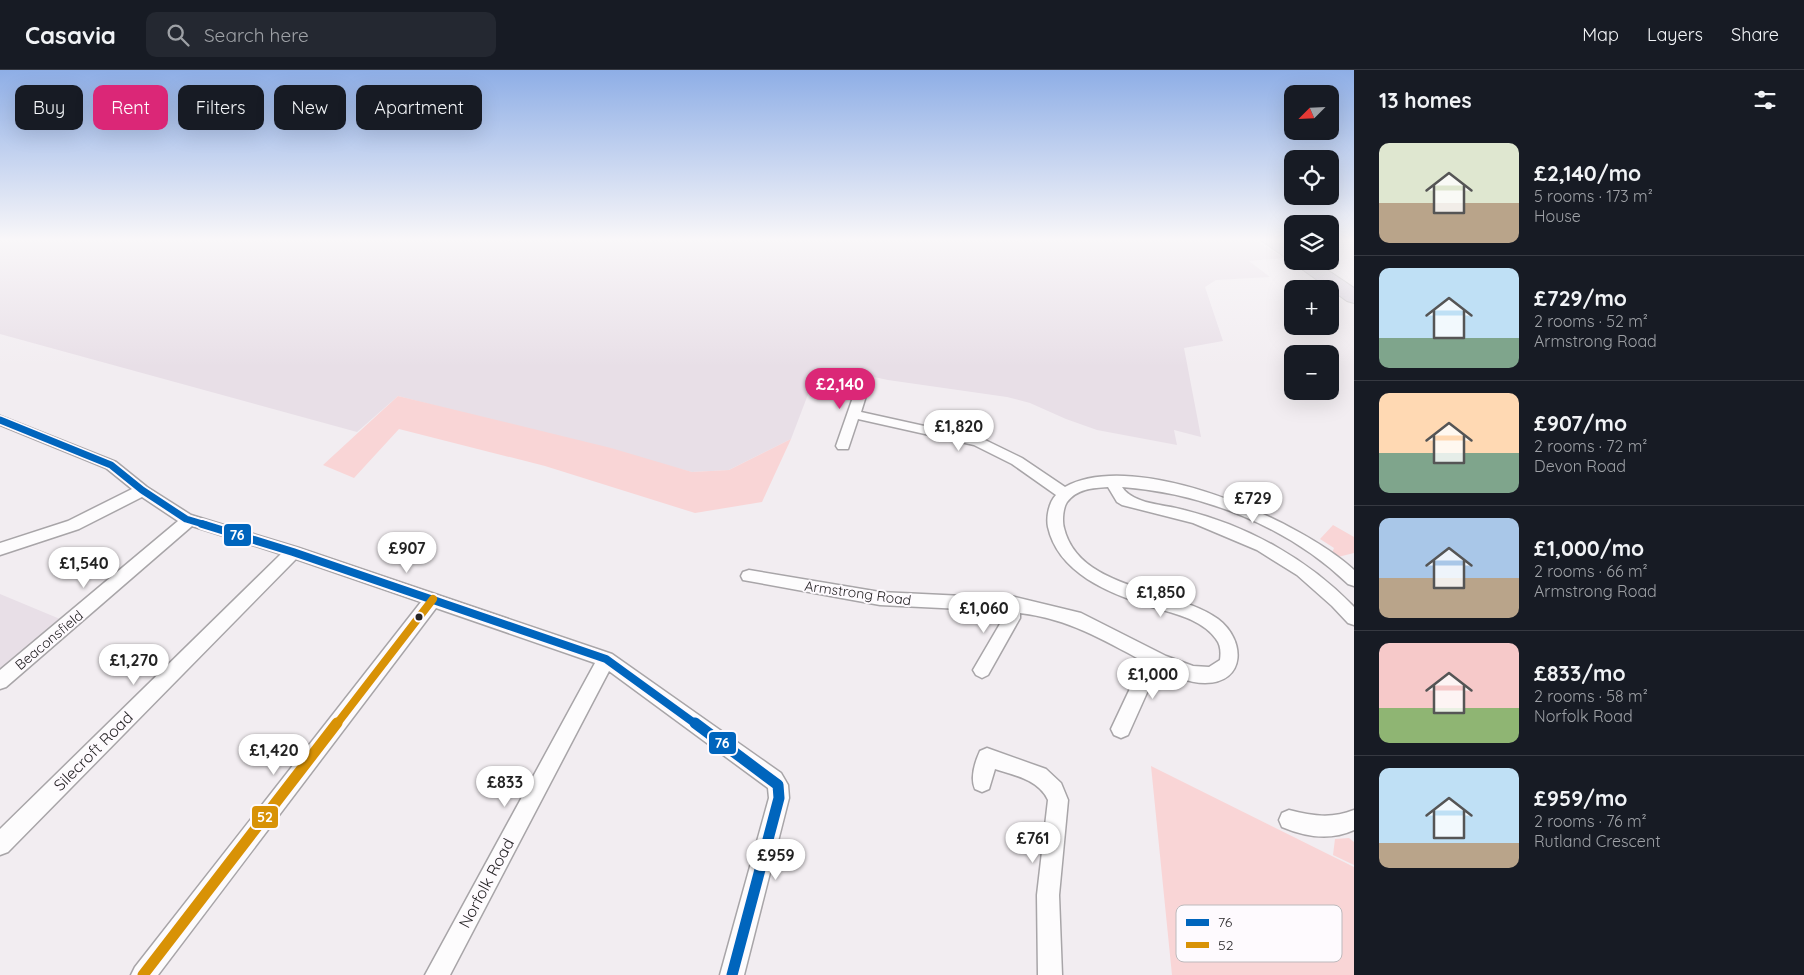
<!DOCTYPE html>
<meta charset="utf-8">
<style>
body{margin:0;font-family:Quicksand,sans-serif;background:#242831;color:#f1f3f6;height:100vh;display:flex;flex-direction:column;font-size:19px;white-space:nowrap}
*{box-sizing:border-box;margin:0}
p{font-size:16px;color:#9ea1a6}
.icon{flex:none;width:28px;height:28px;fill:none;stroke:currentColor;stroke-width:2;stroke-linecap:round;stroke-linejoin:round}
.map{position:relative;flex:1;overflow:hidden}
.drawer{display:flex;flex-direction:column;background:#171b24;width:450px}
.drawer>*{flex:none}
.guide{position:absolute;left:15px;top:15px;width:475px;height:45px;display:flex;gap:10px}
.needle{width:32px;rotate:246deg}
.buttons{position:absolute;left:1284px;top:15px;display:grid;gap:10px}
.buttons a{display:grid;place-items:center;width:55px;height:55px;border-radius:10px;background:#171b24;box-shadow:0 5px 20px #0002;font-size:25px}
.price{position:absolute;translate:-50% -42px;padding:0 11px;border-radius:18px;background:#fff;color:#222;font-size:16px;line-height:32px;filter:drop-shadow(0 1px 2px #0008)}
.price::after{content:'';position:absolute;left:50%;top:30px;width:15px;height:11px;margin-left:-8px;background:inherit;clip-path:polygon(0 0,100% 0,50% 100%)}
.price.current{background:#db2777;color:#fff}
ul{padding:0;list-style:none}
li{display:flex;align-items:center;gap:15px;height:125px;padding:0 25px}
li+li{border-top:1px solid #363941}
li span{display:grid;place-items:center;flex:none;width:140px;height:100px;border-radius:10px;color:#555}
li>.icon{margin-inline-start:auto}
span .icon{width:60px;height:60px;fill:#fffc;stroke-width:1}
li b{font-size:21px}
h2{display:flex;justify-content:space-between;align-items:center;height:60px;padding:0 25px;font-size:21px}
.tag{padding:0 18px;border-radius:10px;background:#171b24;box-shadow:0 5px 20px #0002;font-size:18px;line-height:45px}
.tag.current{background:#db2777;color:#fff}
header{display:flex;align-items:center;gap:30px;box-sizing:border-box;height:70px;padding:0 25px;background:#171b24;border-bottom:1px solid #363941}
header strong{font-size:24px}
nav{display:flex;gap:28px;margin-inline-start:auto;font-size:18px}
.search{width:350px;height:45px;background:#242831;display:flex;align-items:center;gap:12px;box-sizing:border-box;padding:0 18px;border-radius:10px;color:#9ea1a6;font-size:19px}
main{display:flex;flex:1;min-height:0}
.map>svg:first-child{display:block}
.built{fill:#e8dfe7}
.green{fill:#f9d5d6}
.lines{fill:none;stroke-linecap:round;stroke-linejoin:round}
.street-casing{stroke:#a8a5a8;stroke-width:3}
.highway-casing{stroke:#cbc9cb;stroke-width:2}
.street{fill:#fdfcfd;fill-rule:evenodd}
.highway{fill:#e2dce6;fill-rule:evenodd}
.bus-1-far2-casing{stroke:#fefafe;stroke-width:10}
.bus-1-far1-casing{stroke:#fefafe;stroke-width:12}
.bus-1-casing{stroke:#fefafe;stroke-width:14}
.bus-2-far1-casing{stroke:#fefafe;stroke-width:12}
.bus-2-casing{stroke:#fefafe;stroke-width:14}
.bus-1-far2{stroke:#0065bd;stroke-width:7}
.bus-1-far1{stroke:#0065bd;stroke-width:8}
.bus-1{stroke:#0065bd;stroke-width:11}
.bus-2-far1{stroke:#d89206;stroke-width:8}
.bus-2{stroke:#d89206;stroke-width:11}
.bus-dot{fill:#262426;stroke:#fefafe;stroke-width:2}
.labels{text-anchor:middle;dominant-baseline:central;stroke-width:4;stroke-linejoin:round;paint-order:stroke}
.street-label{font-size:14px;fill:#262426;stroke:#fefafe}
.near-street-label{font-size:16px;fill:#262426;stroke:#fefafe}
.key{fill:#fefafe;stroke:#bdbabd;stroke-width:1}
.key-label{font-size:14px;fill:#262426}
.line-badge{stroke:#fefafe;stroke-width:2}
.badge-label{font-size:14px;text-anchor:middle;font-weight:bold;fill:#fff}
</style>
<header>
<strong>Casavia</strong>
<div class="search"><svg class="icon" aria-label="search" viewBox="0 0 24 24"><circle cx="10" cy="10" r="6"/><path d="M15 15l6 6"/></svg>Search here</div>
<nav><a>Map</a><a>Layers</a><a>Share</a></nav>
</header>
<main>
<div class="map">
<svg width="1354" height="905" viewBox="0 0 1354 905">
<rect width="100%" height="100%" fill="#f2edf1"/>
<!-- built -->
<path class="built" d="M 7,170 L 1254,170 L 1284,188 L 1249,191 L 1270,207 L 1216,210 L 1205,217 L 1223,271 L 1184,278 L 1201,367 L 1174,360 L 1177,375 L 1097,360 L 1066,349 L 1030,333 L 1007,327 L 888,310 L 845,301 L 815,306 L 791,369 L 729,400 L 692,402 L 398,326 L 357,362 L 0,264 L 0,171 Z
M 0,524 L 60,549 L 0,599 Z"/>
<!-- green -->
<path class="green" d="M 398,326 L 611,378 L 692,402 L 729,400 L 791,369 L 762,432 L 695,443 L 545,396 L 399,359 L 354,408 L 323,395 Z
M 1333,455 L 1354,467 L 1354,483 L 1338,487 L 1332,483 L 1334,478 L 1320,469 Z
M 1151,696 L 1354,797 L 1354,905 L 1172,905 Z
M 1349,768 L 1354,772 L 1354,795 L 1333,785 L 1335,769 Z"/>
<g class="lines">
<!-- street casing -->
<g class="street-casing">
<path id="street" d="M 864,309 L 870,313 L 861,342 L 983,369 L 1022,388 L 1065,417 C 1135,378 1300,450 1354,500 L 1354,516 L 1348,514 C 1289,457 1204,423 1122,417 C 1134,435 1164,434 1184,440 C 1248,456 1308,489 1354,537 L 1354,555 L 1348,553 L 1332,536 L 1297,505 L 1257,480 L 1193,453 L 1122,435 L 1117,432 L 1108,417 C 1092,418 1077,419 1067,432 C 1063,438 1062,451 1064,458 C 1079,521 1176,518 1218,549 C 1246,570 1246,613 1205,613 C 1188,613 1172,605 1158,598 L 1128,665 L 1121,668 L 1114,665 L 1111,659 L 1143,591 C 1101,569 1069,549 1020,543 L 1020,548 L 988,605 L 982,608 L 976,605 L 973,600 L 1004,547 L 1003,541 L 880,535 L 743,510 L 741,506 L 743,502 L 749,500 L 880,522 L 1006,528 L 1011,526 L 1081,543 L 1166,586 L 1193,596 L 1209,597 L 1220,590 C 1221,583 1221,575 1216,569 C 1201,548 1171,543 1149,536 C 1109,523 1058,503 1048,457 C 1046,447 1049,432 1056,425 L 1012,394 L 974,375 L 858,349 L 848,379 L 838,379 L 836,376 L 858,313 Z
M 0,346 L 116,392 L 147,417 L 191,445 L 299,478 L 612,584 L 781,703 L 788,715 L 789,728 L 744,905 L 720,905 L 769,728 L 768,718 L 609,601 L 450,905 L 425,905 L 595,593 L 436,538 L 158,905 L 131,905 L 135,897 L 421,532 L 296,489 L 8,782 L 0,785 L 0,759 L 281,484 L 192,456 L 6,617 L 0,619 L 0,600 L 178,451 L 142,427 L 79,459 L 0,485 L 0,473 L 68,451 L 132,419 L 106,398 L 0,355 Z
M 987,678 L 1046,699 L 1061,713 L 1068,730 L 1059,825 L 1062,905 L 1038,905 L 1037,825 L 1048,730 C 1039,710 1014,705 995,699 L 989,719 L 982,722 L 975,719 C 970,708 975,692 980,681 Z
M 1289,740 C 1312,746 1332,749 1354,740 L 1354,760 C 1330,771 1306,767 1282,757 L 1279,750 L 1282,743 Z"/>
</g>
<!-- highway casing -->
<g class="highway-casing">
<path id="highway" d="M 1261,170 L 1282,170 L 1292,177 L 1292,191 L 1314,191 L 1354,218 L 1354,233 L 1347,231 Z"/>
</g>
<!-- street -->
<use href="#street" class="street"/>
<!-- highway -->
<use href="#highway" class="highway"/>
<!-- bus-1-far2 casing -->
<g class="bus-1-far2-casing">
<path id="bus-1-far2" d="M 0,350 L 111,395 L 142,420 L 186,449 L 206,455"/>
</g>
<!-- bus-1-far1 casing -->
<g class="bus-1-far1-casing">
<path id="bus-1-far1" d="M 202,454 L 293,482 L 606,589 L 697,655"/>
</g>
<!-- bus-1 casing -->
<g class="bus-1-casing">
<path id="bus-1" d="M 695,653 L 778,715 L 779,728 L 732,905"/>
</g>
<!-- bus-2-far1 casing -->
<g class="bus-2-far1-casing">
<path id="bus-2-far1" d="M 336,655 L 433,529"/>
</g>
<!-- bus-2 casing -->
<g class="bus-2-casing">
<path id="bus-2" d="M 143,905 L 337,653"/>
</g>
<!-- bus-1-far2 -->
<use href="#bus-1-far2" class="bus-1-far2"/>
<!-- bus-1-far1 -->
<use href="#bus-1-far1" class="bus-1-far1"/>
<!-- bus-1 -->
<use href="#bus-1" class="bus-1"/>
<!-- bus-2-far1 -->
<use href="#bus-2-far1" class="bus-2-far1"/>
<!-- bus-2 -->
<use href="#bus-2" class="bus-2"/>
</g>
<!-- sky -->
<linearGradient id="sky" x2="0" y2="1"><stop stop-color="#8eaee6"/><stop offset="0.57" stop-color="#f9f7f9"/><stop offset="1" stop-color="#f9f7f9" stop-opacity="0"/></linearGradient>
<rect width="1354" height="297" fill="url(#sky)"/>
<!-- markers -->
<circle class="bus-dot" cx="419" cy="547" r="4.5"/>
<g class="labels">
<!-- street labels -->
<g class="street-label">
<text transform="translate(858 523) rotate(8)">Armstrong Road</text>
<text transform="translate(49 570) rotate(-40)">Beaconsfield</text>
</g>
<!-- near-street labels -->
<g class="near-street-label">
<text transform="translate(93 681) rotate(-45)">Silecroft Road</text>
<text transform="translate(486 813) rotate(-62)">Norfolk Road</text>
</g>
</g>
<!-- legend -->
<rect x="1176" y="835" width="166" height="57" rx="8" class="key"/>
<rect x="1186" y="849" width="23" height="7" fill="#0065bd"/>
<rect x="1186" y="872" width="23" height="6" fill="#d89206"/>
<g class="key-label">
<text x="1218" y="857">76</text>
<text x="1218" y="880">52</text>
</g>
<g class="line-badge">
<rect x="223" y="453" width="29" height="24" rx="5" fill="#0065bd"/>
<rect x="708" y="661" width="29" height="24" rx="5" fill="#0065bd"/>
<rect x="251" y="735" width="28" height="24" rx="5" fill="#d89206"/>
</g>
<g class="badge-label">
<text x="237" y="470">76</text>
<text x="722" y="678">76</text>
<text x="265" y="752">52</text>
</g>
</svg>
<div class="buttons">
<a><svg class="needle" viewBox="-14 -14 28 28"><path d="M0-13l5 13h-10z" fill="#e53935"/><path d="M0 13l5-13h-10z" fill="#9ea1a6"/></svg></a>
<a><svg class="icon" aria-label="locate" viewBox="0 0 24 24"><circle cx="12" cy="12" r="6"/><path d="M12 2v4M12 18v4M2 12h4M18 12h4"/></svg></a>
<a><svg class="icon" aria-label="layers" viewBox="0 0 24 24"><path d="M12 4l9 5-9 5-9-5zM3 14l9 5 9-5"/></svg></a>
<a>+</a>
<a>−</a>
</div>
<b class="price current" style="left:840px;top:340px">£2,140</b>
<b class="price" style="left:959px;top:382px">£1,820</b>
<b class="price" style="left:1253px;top:454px">£729</b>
<b class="price" style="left:407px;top:504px">£907</b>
<b class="price" style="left:84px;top:519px">£1,540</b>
<b class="price" style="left:1161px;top:548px">£1,850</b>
<b class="price" style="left:984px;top:564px">£1,060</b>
<b class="price" style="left:134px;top:616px">£1,270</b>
<b class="price" style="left:1153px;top:630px">£1,000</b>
<b class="price" style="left:274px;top:706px">£1,420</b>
<b class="price" style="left:505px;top:738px">£833</b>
<b class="price" style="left:1033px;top:794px">£761</b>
<b class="price" style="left:776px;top:811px">£959</b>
<div class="guide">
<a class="tag">Buy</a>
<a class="tag current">Rent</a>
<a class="tag">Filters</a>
<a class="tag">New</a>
<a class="tag">Apartment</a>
</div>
</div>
<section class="drawer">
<h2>13 homes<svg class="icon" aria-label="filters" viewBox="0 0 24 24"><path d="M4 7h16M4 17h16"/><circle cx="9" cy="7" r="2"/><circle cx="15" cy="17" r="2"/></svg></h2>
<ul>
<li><span style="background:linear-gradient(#dfe7d0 60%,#b9a48a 0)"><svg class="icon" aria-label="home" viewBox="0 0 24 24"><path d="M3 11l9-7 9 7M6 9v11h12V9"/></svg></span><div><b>£2,140/mo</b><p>5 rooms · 173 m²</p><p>House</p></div></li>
<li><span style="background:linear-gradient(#bfe0f5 70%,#7fa58c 0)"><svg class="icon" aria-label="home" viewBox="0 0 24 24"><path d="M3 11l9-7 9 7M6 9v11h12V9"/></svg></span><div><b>£729/mo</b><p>2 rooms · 52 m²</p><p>Armstrong Road</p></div></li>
<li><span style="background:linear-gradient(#ffd9b3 60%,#7fa58c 0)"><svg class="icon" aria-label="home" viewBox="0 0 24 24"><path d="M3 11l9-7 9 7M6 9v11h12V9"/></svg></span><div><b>£907/mo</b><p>2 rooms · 72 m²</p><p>Devon Road</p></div></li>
<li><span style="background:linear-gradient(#a9c7e8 60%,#b9a48a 0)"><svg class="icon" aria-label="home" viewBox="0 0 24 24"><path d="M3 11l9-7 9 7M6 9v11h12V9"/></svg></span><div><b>£1,000/mo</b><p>2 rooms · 66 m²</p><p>Armstrong Road</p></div></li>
<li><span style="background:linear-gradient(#f6c9c9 65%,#8fb573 0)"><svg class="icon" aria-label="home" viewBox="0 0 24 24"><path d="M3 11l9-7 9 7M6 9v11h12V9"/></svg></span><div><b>£833/mo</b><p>2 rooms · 58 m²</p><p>Norfolk Road</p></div></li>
<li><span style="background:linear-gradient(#bfe0f5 75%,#b9a48a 0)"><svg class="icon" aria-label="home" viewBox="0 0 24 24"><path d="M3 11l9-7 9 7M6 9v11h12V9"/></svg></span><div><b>£959/mo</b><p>2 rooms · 76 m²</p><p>Rutland Crescent</p></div></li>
</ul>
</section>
</main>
